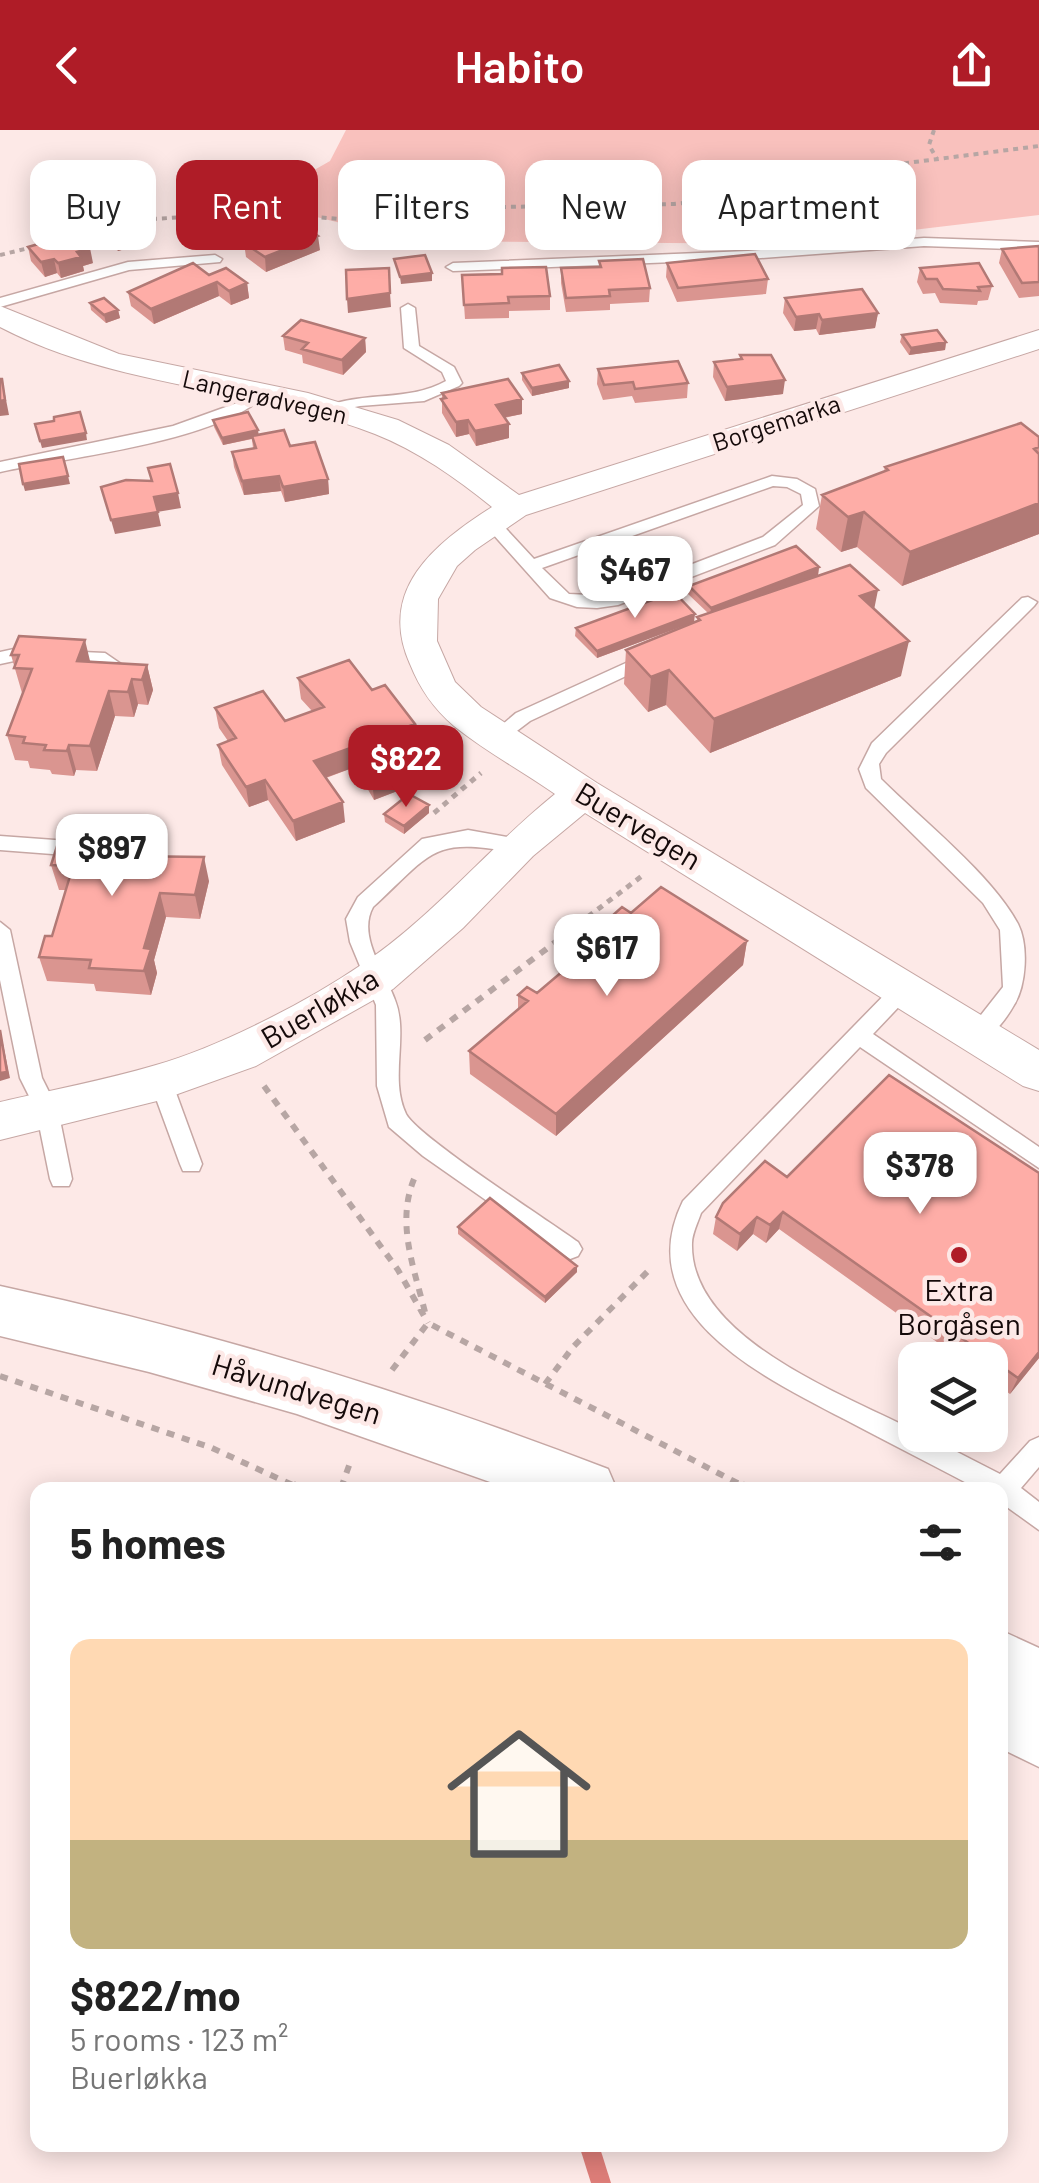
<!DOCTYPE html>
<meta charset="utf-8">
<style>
body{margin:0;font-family:Barlow,sans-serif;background:#f2f2f2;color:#222;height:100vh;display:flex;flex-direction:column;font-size:38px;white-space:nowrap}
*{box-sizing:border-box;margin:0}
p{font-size:32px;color:#767676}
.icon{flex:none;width:55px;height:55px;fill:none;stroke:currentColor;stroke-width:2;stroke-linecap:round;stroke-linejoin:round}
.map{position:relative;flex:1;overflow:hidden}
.details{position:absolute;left:30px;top:1352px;width:978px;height:670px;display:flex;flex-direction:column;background:#fff;border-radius:20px;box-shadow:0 5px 25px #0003}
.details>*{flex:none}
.banner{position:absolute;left:30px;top:30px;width:980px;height:90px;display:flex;gap:20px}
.controls{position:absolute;left:898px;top:1212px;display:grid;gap:20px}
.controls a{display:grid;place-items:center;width:110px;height:110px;border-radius:20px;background:#fff;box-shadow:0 5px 25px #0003;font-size:50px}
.price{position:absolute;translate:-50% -85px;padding:0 22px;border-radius:20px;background:#fff;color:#222;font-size:32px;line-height:65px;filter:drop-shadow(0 2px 5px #0008)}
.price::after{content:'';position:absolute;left:50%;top:60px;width:30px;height:22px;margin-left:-15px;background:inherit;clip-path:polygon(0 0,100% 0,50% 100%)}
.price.current{background:#af1c27;color:#fff}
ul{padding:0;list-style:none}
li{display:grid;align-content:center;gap:20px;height:530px;padding:0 40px}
li span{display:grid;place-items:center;height:310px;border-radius:20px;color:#555}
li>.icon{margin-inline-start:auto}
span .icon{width:180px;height:180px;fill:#fffc;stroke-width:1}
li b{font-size:42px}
h2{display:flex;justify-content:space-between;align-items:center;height:120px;padding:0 40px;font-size:42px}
.tag{padding:0 35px;border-radius:20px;background:#fff;box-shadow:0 5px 25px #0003;font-size:35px;line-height:90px}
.tag.current{background:#af1c27;color:#fff}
header{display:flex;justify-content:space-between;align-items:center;height:130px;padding:0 40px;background:#af1c27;color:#fff;font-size:45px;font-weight:600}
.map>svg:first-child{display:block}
.green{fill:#f9c1bd}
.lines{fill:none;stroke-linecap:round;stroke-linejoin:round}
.stream{fill:#dd7d78;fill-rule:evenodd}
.service-casing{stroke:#c6a7a4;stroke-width:3}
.minor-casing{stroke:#c6a7a4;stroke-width:2}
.secondary-casing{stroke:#c6a7a4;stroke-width:3}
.path-far3{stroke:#b7a6a4;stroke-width:4;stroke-dasharray:5 5;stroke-linecap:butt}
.path-far2{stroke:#b7a6a4;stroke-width:5;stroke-dasharray:6 6;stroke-linecap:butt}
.path-far1{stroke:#b7a6a4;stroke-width:6;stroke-dasharray:8 8;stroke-linecap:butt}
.path{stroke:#b7a6a4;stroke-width:8;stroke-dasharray:10 10;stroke-linecap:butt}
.service{fill:#fff;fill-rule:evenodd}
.minor{fill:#fff;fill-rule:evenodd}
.secondary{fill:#fff;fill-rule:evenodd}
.wall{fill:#da9590}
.shaded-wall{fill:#b27975}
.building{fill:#feada7;stroke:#b27975;stroke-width:2.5}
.poi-dot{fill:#af1c27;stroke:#fde9e7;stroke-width:4}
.labels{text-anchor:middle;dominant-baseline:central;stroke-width:9;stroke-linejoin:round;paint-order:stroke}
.far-street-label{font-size:25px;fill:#150a0a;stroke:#fde9e7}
.street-label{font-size:30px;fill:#150a0a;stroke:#fde9e7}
.poi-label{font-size:30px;fill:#150a0a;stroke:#fde9e7}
</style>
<header><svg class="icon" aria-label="back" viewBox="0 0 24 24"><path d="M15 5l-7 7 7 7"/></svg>Habito<svg class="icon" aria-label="share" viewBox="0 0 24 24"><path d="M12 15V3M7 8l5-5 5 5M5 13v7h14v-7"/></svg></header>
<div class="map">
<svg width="1039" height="2053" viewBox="0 0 1039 2053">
<rect width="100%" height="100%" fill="#fde9e7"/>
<!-- green -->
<path class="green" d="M 346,0 L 1039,0 L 1039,85 L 795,114 L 412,111 L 289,80 L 295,61 L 309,43 L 330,31 Z"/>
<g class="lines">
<!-- stream -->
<path class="stream" d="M 579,2015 L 599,2015 L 611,2053 L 591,2053 Z"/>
<!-- service casing -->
<g class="service-casing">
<path id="service" d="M 924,108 L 1039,112 L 1039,120 L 924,116 L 748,129 L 453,141 L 446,137 L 453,133 L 748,121 Z
M 215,125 L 222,129 L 220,132 L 129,140 L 0,177 L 0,168 L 128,132 Z
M 408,174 L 415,178 L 419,216 L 454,237 L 462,253 L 459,256 L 424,271 L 360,276 L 324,283 L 324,277 C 364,261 409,272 446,251 L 442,242 L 404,218 L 401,178 Z
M 261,257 L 269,262 C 221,312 69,327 0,342 L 0,332 L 173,296 L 237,273 Z
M 772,346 L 797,349 L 815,359 L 819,376 L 775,415 L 618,475 L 597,478 L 577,477 L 550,468 L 483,393 L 491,388 L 497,389 L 534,429 ZM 773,356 L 787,357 L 801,364 L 803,375 L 763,407 L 609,466 L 569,464 L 542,438 Z
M 1028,467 L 1037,472 L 1034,476 L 886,623 L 879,634 L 881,649 C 922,690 991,744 1018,794 C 1029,816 1026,856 1014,875 C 1006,889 993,907 977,912 L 966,904 L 1003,857 L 1000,800 L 983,773 L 866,658 L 859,639 L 872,613 L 1022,468 Z
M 14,519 L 105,523 L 121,534 L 115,553 L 106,559 L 97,553 L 101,535 L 14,531 L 0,534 L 0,522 Z
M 650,522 L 656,524 L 656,532 L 530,591 L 505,610 L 491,610 L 489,606 L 516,583 Z
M 468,700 L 518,709 L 528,716 L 518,723 C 431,707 434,721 373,777 C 357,806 385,842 395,870 C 409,905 389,948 406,984 C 417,1006 549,1091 578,1112 L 582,1119 L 578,1126 L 570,1129 L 423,1026 L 389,997 L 377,956 L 376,875 L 350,812 L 346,789 L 358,767 L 422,709 Z
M 0,706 L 151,717 L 158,719 L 165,732 L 158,753 L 151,755 L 141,748 L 144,731 L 0,720 Z
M 0,792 L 10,800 L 42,948 L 58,980 L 72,1049 L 69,1056 L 53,1056 L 50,1049 L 36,980 L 20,948 L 0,850 Z
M 903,851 L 913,859 L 910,865 L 873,904 L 1039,1017 L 1039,1038 L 860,917 L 701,1083 C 698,1092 692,1104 692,1113 C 689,1208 845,1265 915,1301 L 915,1305 L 924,1305 L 1000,1344 L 1030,1311 L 1039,1307 L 1039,1337 L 1021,1358 L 1039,1372 L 1039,1400 L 1000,1372 L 1000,1360 L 980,1360 C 935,1336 889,1313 844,1289 C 765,1248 628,1183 683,1071 L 896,853 Z
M 161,943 L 172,952 L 202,1034 L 199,1041 L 183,1041 L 180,1034 L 150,952 Z"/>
</g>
<!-- minor casing -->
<g class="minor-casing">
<path id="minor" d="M 0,176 L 119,224 L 308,263 L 398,290 L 449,315 L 519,365 L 1039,200 L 1039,219 L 526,385 L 475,420 L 457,436 L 438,469 L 437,511 L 455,552 L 481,577 L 597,653 L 1039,920 L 1039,961 L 1023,956 L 585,683 L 533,726 L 463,798 L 393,859 L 256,936 L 161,970 L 0,1010 L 0,972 C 52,960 105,950 156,935 C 219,917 307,872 361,835 C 432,788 489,717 555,664 C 522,641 485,621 454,596 C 433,578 420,559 410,534 C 377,460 434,414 492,377 C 456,348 418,321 375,304 C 252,256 118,259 0,197 Z"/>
</g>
<!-- secondary casing -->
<g class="secondary-casing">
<path id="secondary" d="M 0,1156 C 208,1201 409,1262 608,1339 L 617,1360 L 513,1360 L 297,1284 L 149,1242 L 0,1206 Z
M 1000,1500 L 1039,1518 L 1039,1637 L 1000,1618 Z"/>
</g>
<!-- path-far3 -->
<path class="path-far3" d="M 934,0 L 929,15 L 937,29
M 844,55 L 861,81 L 872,86
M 74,107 L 151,89 L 260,83 L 355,90 L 503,77 L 674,74 L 817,60 L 844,55 L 868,38 L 1039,16
M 0,125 L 33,117"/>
<!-- path-far2 -->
<path class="path-far2" d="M 434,683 L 481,643
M 569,801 L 642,746"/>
<!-- path-far1 -->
<path class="path-far1" d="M 425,910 L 573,799
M 264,956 L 398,1140 L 428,1193
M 414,1049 C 396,1093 414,1138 425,1182
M 392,1240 L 428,1193 L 747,1358
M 0,1246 L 212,1318 L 299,1358
M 545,1254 L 573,1217 L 649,1140
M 341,1358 L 351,1330"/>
<!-- path -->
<path class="path" d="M 293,1355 L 304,1360
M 742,1355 L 752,1360
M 340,1360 L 342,1355"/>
<!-- service -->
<use href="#service" class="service"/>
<!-- minor -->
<use href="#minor" class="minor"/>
<!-- secondary -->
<use href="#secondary" class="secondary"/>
</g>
<!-- wall -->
<path class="wall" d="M 105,101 L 146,113 L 118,121 L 107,109 Z
M 244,113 L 320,120 L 266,142 L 246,127 Z
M 1039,116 L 1039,166 L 1019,168 L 999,133 L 1002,119 Z
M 28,117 L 93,133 L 83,136 L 84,141 L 61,148 L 57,143 L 45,147 L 31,131 Z
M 599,131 L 650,158 L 649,172 L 610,174 L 610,180 L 566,182 L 561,153 L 561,138 L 599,137 Z
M 667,133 L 768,149 L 766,164 L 677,172 L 666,147 Z
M 920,138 L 992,156 L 988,170 L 978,171 L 977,175 L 940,173 L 935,163 L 923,164 L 917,152 Z
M 209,145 L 247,153 L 249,168 L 231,175 L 219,166 L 154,194 L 131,176 L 128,162 Z
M 462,145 L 550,166 L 550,180 L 509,181 L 509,188 L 465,189 Z
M 785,168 L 878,183 L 875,198 L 819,205 L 816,199 L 794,201 L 783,183 Z
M 90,173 L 118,180 L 120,188 L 106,193 L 91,180 Z
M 902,205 L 946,212 L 945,220 L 909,225 L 900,212 Z
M 283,206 L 365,208 L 366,222 L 343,245 L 303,233 L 302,225 L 285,220 Z
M 740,225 L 783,264 L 725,271 L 713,247 L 714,232 L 740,229 Z
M 598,239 L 688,253 L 687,268 L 635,273 L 632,266 L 603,270 L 597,254 Z
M 522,243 L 569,251 L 569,258 L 532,266 L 522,250 Z
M 442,263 L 522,269 L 522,284 L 504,288 L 509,294 L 509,308 L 476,316 L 469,304 L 456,307 L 442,283 Z
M 213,290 L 290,316 L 328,349 L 329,364 L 285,372 L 281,361 L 244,365 L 234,337 L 232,322 L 253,318 L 252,309 L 223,315 L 214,297 Z
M 1039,307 L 1039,404 L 902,456 L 857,417 L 841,422 L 816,399 L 822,365 L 884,341 L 885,337 Z
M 819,437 L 818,445 L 797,453 L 874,479 L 901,546 L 710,623 L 666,575 L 648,582 L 624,554 L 626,520 L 697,491 L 697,487 L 708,483 L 688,464 L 689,456 Z
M 694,492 L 597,528 L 575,506 L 576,498 Z
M 11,525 L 147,535 L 153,560 L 148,575 L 138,574 L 134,587 L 115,586 L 97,641 L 76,640 L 74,646 L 52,644 L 50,640 L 30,638 L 28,631 L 15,630 L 7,605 L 23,563 L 22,563 Z
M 298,548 L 372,560 L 415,594 L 416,615 L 414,616 L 425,630 L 426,650 L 374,670 L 355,637 L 326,648 L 345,692 L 296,711 L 268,670 L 249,677 L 222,635 L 218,615 L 228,611 L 219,598 L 215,578 L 285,591 L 312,581 L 301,569 Z
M 429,683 L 404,704 L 385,692 L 384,684 Z
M 131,705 L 137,726 L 209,751 L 200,789 L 166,787 L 154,830 L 157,843 L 151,865 L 96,861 L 94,854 L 47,851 L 39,827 L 52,806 L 66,760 L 59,760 L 51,735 Z
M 631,783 L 747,811 L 743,835 L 556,1006 L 470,944 L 469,921 L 518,880 L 518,865 L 537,863 L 612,799 L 613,785 Z
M 1039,1043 L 1039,1228 L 1010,1264 L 990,1250 L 990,1230 L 962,1230 L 779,1099 L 766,1113 L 753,1104 L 737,1121 L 713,1104 L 716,1087 L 787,1047 Z
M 458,1097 L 577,1142 L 545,1173 L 458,1104 Z"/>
<!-- shaded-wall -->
<path class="shaded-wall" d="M 145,106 L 146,113 L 118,121 L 116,114 Z
M 318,106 L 320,120 L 266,142 L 265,127 Z
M 90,118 L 93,133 L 83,136 L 84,141 L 61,148 L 58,133 L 77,122 Z
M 54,129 L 57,143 L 45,147 L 41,132 Z
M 432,143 L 432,151 L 401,154 L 400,147 Z
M 217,152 L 219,166 L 154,194 L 151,179 Z
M 247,153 L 249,168 L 231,175 L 229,161 Z
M 390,163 L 391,177 L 348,183 L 347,169 Z
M 118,180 L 120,188 L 106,193 L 104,185 Z
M 878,183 L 875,198 L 819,205 L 822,190 Z
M 819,184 L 816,199 L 794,201 L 796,187 Z
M 365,208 L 366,222 L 343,245 L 342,230 Z
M 946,212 L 945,220 L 909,225 L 911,218 Z
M 2,249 L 9,285 L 0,286 L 0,271 Z
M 785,250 L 783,264 L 725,271 L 727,257 Z
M 569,251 L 569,258 L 532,266 L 532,258 Z
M 522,269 L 522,284 L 496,289 L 496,275 Z
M 468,290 L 469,304 L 456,307 L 456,292 Z
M 509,294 L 509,308 L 476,316 L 475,301 Z
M 258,300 L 259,307 L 223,315 L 222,308 Z
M 86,303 L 87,310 L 42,318 L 40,311 Z
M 68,346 L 70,354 L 25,361 L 23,354 Z
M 279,346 L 281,361 L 244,365 L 242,351 Z
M 328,349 L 329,364 L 285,372 L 283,357 Z
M 178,363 L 181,378 L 157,382 L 154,367 Z
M 1039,373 L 1039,404 L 902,456 L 910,422 Z
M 158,382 L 161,396 L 115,404 L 111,390 Z
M 864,382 L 857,417 L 841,422 L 848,387 Z
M 819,437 L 818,445 L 710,486 L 711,478 Z
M 878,460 L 871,495 L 860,466 Z
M 695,484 L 694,492 L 597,528 L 597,521 Z
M 85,510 L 91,535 L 77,531 Z
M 909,511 L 901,546 L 710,623 L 714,589 Z
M 147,535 L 153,560 L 148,575 L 142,550 Z
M 669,540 L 666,575 L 648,582 L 651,547 Z
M 132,549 L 138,574 L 134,587 L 128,562 Z
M 109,561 L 115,586 L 97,641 L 90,616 Z
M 415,594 L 416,615 L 403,620 L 401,599 Z
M 69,615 L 76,640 L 74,646 L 67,621 Z
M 353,617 L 355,637 L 316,651 L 314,631 Z
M 425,630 L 426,650 L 374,670 L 372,649 Z
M 265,650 L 268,670 L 249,677 L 246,657 Z
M 343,672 L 345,692 L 296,711 L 293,691 Z
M 429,675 L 429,683 L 404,704 L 404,696 Z
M 131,705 L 138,730 L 125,726 Z
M 204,727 L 209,751 L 200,789 L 195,765 Z
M 160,763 L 166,787 L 154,830 L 157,843 L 151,865 L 144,841 L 144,818 Z
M 747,811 L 743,835 L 556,1006 L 556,984 Z
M 0,899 L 10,948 L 0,951 Z
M 783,1082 L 779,1099 L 766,1113 L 770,1095 Z
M 757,1087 L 753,1104 L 737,1121 L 740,1104 Z
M 577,1136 L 577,1142 L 545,1173 L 545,1167 Z
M 1039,1222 L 1039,1228 L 1010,1264 L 1018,1248 Z"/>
<!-- building -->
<path class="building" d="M 298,92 L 318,106 L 265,127 L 244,113 Z
M 134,94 L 145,106 L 116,114 L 105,101 Z
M 77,103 L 90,118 L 77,122 L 81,127 L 58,133 L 54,129 L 41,132 L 28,117 Z
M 1039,116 L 1039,152 L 1022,153 L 1002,119 Z
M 755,124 L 768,149 L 678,158 L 667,133 Z
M 425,125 L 432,143 L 400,147 L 394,129 Z
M 643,129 L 650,158 L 609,160 L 610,166 L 566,168 L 561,138 L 601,137 L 599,131 Z
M 193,133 L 209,145 L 226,138 L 247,153 L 229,161 L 217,152 L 151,179 L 128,162 Z
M 979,133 L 992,156 L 978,157 L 980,161 L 943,159 L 937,149 L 926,149 L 920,138 Z
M 546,137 L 550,166 L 508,167 L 509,173 L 464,175 L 462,145 L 502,144 L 502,138 Z
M 389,138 L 390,163 L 347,169 L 346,140 Z
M 862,159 L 878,183 L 822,190 L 819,184 L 796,187 L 785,168 Z
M 104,168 L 118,180 L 104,185 L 90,173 Z
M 301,190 L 365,208 L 342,230 L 302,219 L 308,213 L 283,206 Z
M 937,200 L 946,212 L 911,218 L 902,205 Z
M 740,225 L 771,225 L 785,250 L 727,257 L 714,232 L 742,229 Z
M 678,231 L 688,253 L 635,259 L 633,252 L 604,255 L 598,239 Z
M 559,235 L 569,251 L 532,258 L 522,243 Z
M 0,249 L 2,249 L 5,270 L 0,271 Z
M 508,249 L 522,269 L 496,275 L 509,294 L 475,301 L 468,290 L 456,292 L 441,269 L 446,268 L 442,263 Z
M 80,282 L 86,303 L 40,311 L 35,294 L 54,291 L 54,287 Z
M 248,282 L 258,300 L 222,308 L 213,290 Z
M 1021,293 L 1039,307 L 1039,317 L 1034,319 L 1039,324 L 1039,373 L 910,422 L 864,382 L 848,387 L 822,365 L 888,340 L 885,337 Z
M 284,300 L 290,316 L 315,312 L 328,349 L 283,357 L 279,346 L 242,351 L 232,322 L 256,318 L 252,306 Z
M 63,327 L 68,346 L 23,354 L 19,334 Z
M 170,334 L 178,363 L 154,367 L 158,382 L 111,390 L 101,357 L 126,350 L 152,351 L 148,338 Z
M 796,416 L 819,437 L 711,478 L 689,456 Z
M 850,435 L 878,460 L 860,466 L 909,511 L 714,589 L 669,540 L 651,547 L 626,520 L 700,490 L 697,487 Z
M 674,462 L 695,484 L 597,521 L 576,498 Z
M 19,506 L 85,510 L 77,531 L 147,535 L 142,550 L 132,549 L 128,562 L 109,561 L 90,616 L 69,615 L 67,621 L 44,620 L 46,615 L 23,613 L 25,607 L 7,605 L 32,539 L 14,538 L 19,525 L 11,525 Z
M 349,530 L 372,560 L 385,555 L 415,594 L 401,599 L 425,630 L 372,649 L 353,617 L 314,631 L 343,672 L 293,691 L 265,650 L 246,657 L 218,615 L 236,608 L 215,578 L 263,561 L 285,591 L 324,577 L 298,548 Z
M 409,664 L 429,675 L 404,696 L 384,684 Z
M 63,697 L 131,705 L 125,726 L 204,727 L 195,765 L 160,763 L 144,818 L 151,819 L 144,841 L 89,838 L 91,830 L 39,827 L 45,806 L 52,806 L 73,736 L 51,735 Z
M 661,757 L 747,811 L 556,984 L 469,921 L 528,871 L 518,865 L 527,857 L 537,863 L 622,791 L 613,785 L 622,777 L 631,783 Z
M 0,900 L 7,942 L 0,943 Z
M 889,945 L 1039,1043 L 1039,1222 L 1018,1248 L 783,1082 L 770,1095 L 757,1087 L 740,1104 L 716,1087 L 723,1073 L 765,1031 L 787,1047 Z
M 490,1068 L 577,1136 L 545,1167 L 458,1097 Z"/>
<!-- markers -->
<circle class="poi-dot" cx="959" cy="1125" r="10"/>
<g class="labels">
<!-- far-street labels -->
<g class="far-street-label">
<text transform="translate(265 266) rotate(13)">Langerødvegen</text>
<text transform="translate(776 292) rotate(-18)">Borgemarka</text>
</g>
<!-- street labels -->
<g class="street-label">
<text transform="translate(639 695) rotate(31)">Buervegen</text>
<text transform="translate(319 877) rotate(-30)">Buerløkka</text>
<text transform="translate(297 1258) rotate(17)">Håvundvegen</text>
</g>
<!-- poi labels -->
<g class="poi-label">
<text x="959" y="1159">Extra<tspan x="959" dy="34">Borgåsen</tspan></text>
</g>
</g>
</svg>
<div class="controls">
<a><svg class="icon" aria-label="layers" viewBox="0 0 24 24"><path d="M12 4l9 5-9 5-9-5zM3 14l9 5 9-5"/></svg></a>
</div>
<b class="price" style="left:635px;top:491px">$467</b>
<b class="price current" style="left:406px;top:680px">$822</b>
<b class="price" style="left:112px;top:769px">$897</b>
<b class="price" style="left:607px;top:869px">$617</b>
<b class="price" style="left:920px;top:1087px">$378</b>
<div class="banner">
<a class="tag">Buy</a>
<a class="tag current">Rent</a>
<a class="tag">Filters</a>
<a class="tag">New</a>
<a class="tag">Apartment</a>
</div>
<section class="details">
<h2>5 homes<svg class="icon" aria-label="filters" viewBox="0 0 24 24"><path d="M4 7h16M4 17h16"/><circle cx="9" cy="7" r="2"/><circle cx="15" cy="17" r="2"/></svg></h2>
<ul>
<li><span style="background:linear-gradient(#ffd9b3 65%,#c2b280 0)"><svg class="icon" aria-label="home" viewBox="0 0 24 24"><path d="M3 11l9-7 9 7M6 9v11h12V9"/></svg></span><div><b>$822/mo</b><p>5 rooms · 123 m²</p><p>Buerløkka</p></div></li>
</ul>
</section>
</div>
